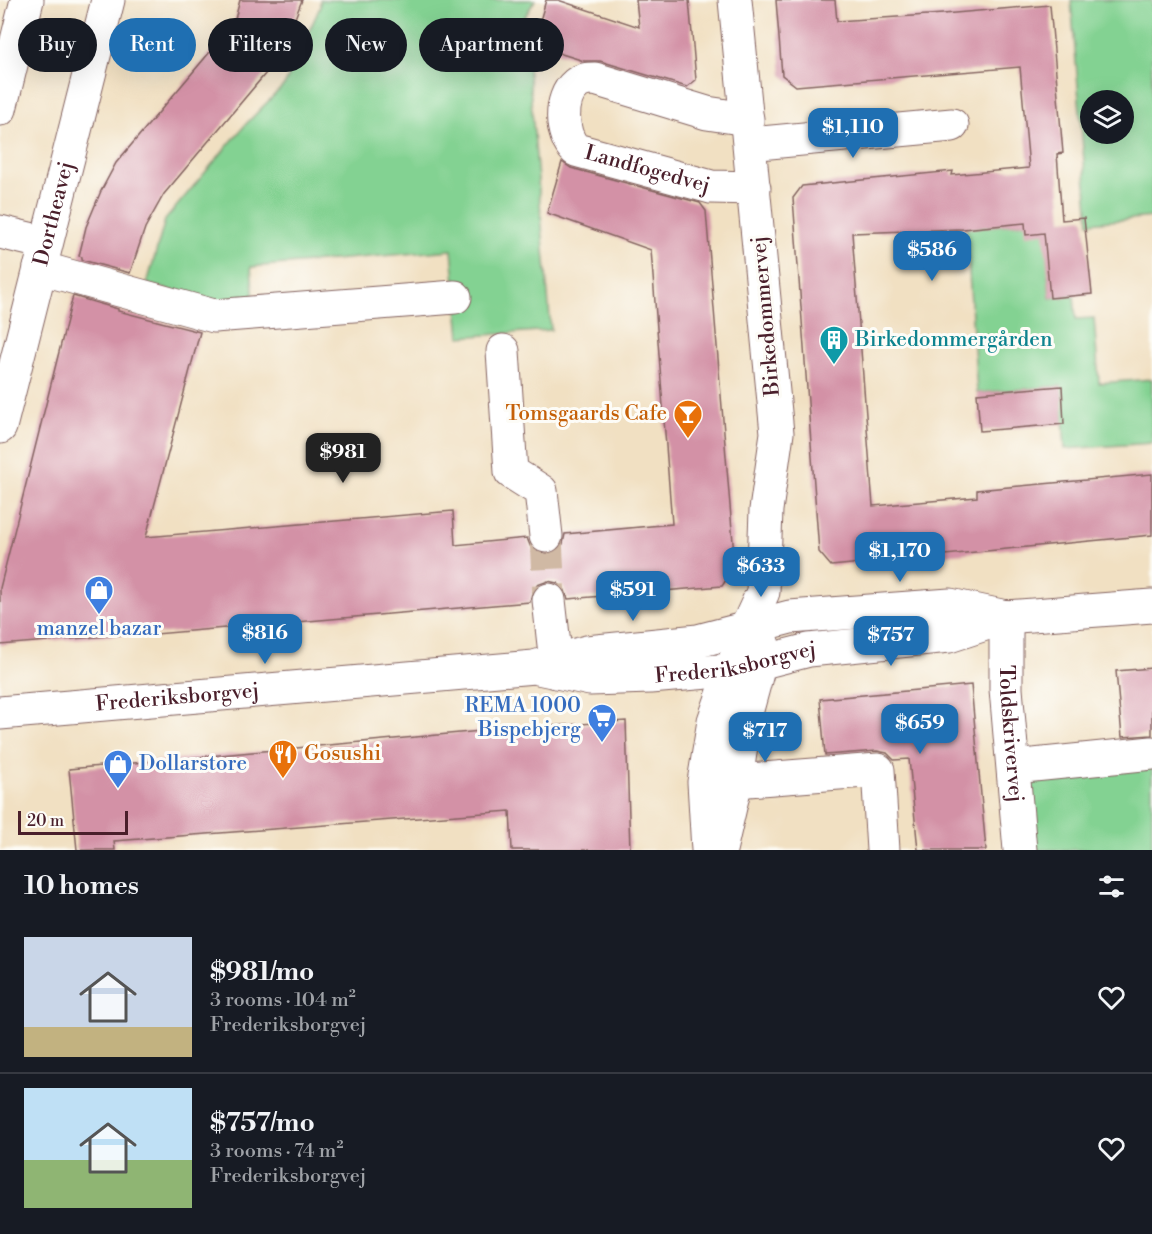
<!DOCTYPE html>
<meta charset="utf-8">
<style>
body{margin:0;font-family:"Libre Bodoni",serif;background:#20242c;color:#f1f3f6;height:100vh;display:flex;flex-direction:column;font-size:22px;white-space:nowrap}
*{box-sizing:border-box;margin:0}
p{font-size:20px;color:#9ea1a6}
.icon{flex:none;width:33px;height:33px;fill:none;stroke:currentColor;stroke-width:2;stroke-linecap:round;stroke-linejoin:round}
.map{position:relative;height:850px;overflow:hidden}
.details{display:flex;flex-direction:column;background:#171b24;flex:1}
.details>*{flex:none}
.banner{position:absolute;left:18px;top:18px;width:600px;height:54px;display:flex;gap:12px}
.controls{position:absolute;left:1080px;top:90px;display:grid;gap:12px}
.controls a{display:grid;place-items:center;width:54px;height:54px;border-radius:50%;background:#171b24;box-shadow:0 6px 24px #0002;font-size:30px}
.scale{position:absolute;left:18px;bottom:15px;width:110px;box-sizing:border-box;padding-left:6px;border:3px solid #4a1f2b;border-top:0;font-size:16px;line-height:21px;white-space:nowrap;color:#4a1f2b;-webkit-text-stroke:4px #fdfcf7;paint-order:stroke}
.price{position:absolute;translate:-50% -51px;padding:0 14px;border-radius:12px;background:#1f6fb2;color:#fff;font-size:20px;line-height:39px;filter:drop-shadow(0 2px 3px #0008)}
.price::after{content:'';position:absolute;left:50%;top:36px;width:18px;height:14px;margin-left:-9px;background:inherit;clip-path:polygon(0 0,100% 0,50% 100%)}
.price.selected{background:#222;color:#fff}
ul{padding:0;list-style:none}
li{display:flex;align-items:center;gap:18px;height:150px;padding:0 24px}
li+li{border-top:2px solid #363941}
li span{display:grid;place-items:center;flex:none;width:168px;height:120px;border-radius:0px;color:#555}
li>.icon{margin-inline-start:auto}
span .icon{width:72px;height:72px;fill:#fffc;stroke-width:1}
li b{font-size:26px}
h2{display:flex;justify-content:space-between;align-items:center;height:72px;padding:0 24px;font-size:26px}
.tag{padding:0 21px;border-radius:27px;background:#171b24;box-shadow:0 6px 24px #0002;font-size:21px;line-height:54px}
.tag.selected{background:#1f6fb2;color:#fff}
.map>svg:first-child{display:block}
.green{fill:#83d292;stroke:#66785e;stroke-width:1.5;fill-rule:evenodd}
.building{fill:#d391a6}
.lines{fill:none;stroke-linecap:round;stroke-linejoin:round}
.minor-tunnel{stroke:#d0b9a4;stroke-width:33;stroke-dasharray:33 16;stroke-linecap:butt}
.minor-casing{stroke:#846360;stroke-width:35}
.minor{stroke:#fff;stroke-width:33}
.labels{text-anchor:middle;dominant-baseline:central;stroke-width:6;stroke-linejoin:round;paint-order:stroke}
.street-label{font-size:21px;fill:#4a1f2b;stroke:#fdfcf7}
.culture-label{font-size:21px;fill:#0d838f;stroke:#fdfcf7;text-anchor:start}
.food-label{font-size:21px;fill:#c56008;stroke:#fdfcf7;text-anchor:end}
.shop-label{font-size:21px;fill:#366cbe;stroke:#fdfcf7}
</style>
<div class="map">
<svg width="1152" height="850" viewBox="0 0 1152 850">
<rect width="100%" height="100%" fill="#fdfcf7"/>
<filter id="ink" filterUnits="userSpaceOnUse"><feTurbulence type="fractalNoise" baseFrequency=".0167" numOctaves="2"/><feDisplacementMap in="SourceGraphic" scale="12" xChannelSelector="R" yChannelSelector="G"/><feConvolveMatrix kernelMatrix="1 2 1 2 8 2 1 2 1" color-interpolation-filters="sRGB"/></filter>
<filter id="wash" filterUnits="userSpaceOnUse"><feTurbulence type="fractalNoise" baseFrequency=".008" numOctaves="4" result="noise"/><feDisplacementMap in="SourceGraphic" scale="24" xChannelSelector="R" yChannelSelector="G"/><feGaussianBlur stdDeviation="1.35" result="paint"/><feColorMatrix in="noise" values="0 0 0 0 0 0 0 0 0 0 0 0 0 0 0 0 0 1.4 0 .05"/><feComposite in="paint" operator="in"/></filter>
<g filter="url(#wash)">
<rect width="100%" height="100%" fill="#f1e0c2"/>
<!-- green -->
<path class="green" d="M 320,0 L 535,0 L 524,18 L 551,330 L 460,337 L 452,250 L 251,267 L 254,302 L 224,305 L 147,284 L 165,220 L 246,124 L 285,84 L 320,7 Z
M 1071,0 L 1152,0 L 1152,217 L 1089,223 ZM 1124,100 L 1124,134 L 1090,134 L 1090,100 Z
M 1025,223 L 1051,232 L 1055,273 L 1048,275 L 1050,298 L 1074,296 L 1076,319 L 1094,318 L 1099,383 L 1152,379 L 1152,443 L 1065,449 L 1061,386 L 977,393 L 966,228 Z
M 1152,762 L 1152,850 L 1035,850 L 1028,775 Z"/>
<g id="blocks">
<!-- building -->
<path class="building" d="M 240,0 L 302,0 L 289,34 L 271,67 L 164,194 L 145,228 L 130,273 L 82,260 L 82,257 L 79,256 L 86,227 L 101,191 L 116,163 L 226,33 L 235,19 Z
M 546,0 L 558,0 L 639,27 L 636,0 L 689,0 L 696,80 L 687,87 L 600,61 L 584,61 L 533,45 Z
M 776,0 L 835,0 L 837,21 L 943,14 L 1050,5 L 1063,153 L 1057,154 L 1062,220 L 1084,218 L 1092,294 L 1050,298 L 1044,233 L 1026,235 L 1025,223 L 963,229 L 852,233 L 873,506 L 977,497 L 977,490 L 1152,474 L 1152,535 L 831,566 L 819,552 L 793,198 L 802,186 L 953,171 L 952,175 L 1029,168 L 1020,67 L 796,86 L 782,75 Z
M 562,162 L 571,168 L 700,203 L 706,211 L 735,567 L 722,586 L 568,599 L 564,588 L 557,583 L 548,581 L 537,585 L 532,593 L 530,602 L 144,635 L 144,633 L 0,645 L 0,588 L 73,296 L 118,309 L 118,311 L 200,332 L 146,537 L 453,511 L 455,545 L 527,538 L 531,548 L 538,553 L 547,555 L 558,551 L 563,544 L 565,534 L 672,524 L 651,250 L 547,213 Z
M 1062,386 L 1064,424 L 980,431 L 977,393 Z
M 1152,668 L 1152,735 L 1122,737 L 1116,671 Z
M 971,685 L 986,850 L 918,850 L 909,759 L 894,760 L 887,753 L 877,751 L 825,755 L 820,699 Z
M 626,721 L 630,850 L 512,850 L 510,811 L 114,841 L 115,850 L 77,850 L 69,769 L 503,729 Z"/>
</g>
</g>
<g filter="url(#ink)">
<use href="#blocks" fill-opacity="0" stroke="#846360" stroke-width="1.5"/>
<g class="lines">
<!-- minor-tunnel -->
<path class="minor-tunnel" d="M 546,536 L 549,600"/>
<!-- minor casing -->
<g class="minor-casing">
<g id="minor">
<path d="M 0,109 L 27,0"/>
<path id="s1" d="M 747,119 L 707,113 L 595,79 C 588,79 582,79 576,84 C 559,98 560,135 576,150 L 711,187 L 754,188"/>
<path d="M 750,144 L 952,125"/>
<path d="M 0,232 L 46,243"/>
<path d="M 40,268 L 214,316 L 455,297"/>
<path d="M 503,351 L 511,472 L 541,491 L 546,536"/>
<path id="s2" d="M 0,427 L 108,0"/>
<path d="M 549,600 L 557,672"/>
<path id="s3" d="M 1006,617 L 1006,689 L 1020,850"/>
<path id="s4" d="M 538,668 L 590,679 L 650,677 L 731,670 L 809,650 L 949,636 L 1006,617 L 1152,606"/>
<path id="s5" d="M 0,713 L 534,667 L 587,652 L 698,641 L 790,617 L 950,605 L 1006,617"/>
<path d="M 1014,767 L 1152,753"/>
<path d="M 736,781 L 878,770 L 883,850"/>
<path d="M 708,850 L 704,782 L 714,721 L 746,629 L 763,592 L 766,510 L 777,433 L 735,0"/>
<path d="M 720,850 L 736,781 L 745,717 L 763,651 L 763,645"/>
</g>
</g>
<!-- minor -->
<use href="#minor" class="minor"/>
</g>
</g>
<!-- icons -->
<defs>
<g id="building-pin" transform="scale(1.5)"><path d="M0 17L-7.5 6A9.5 9.5 0 1 1 7.5 6Z" fill="#0f9aa8" stroke="#fdfcf7"/><path d="M-4-6H4V6H1V3H-1V6H-4ZM-2.5-4.3h1.7v1.8h-1.7ZM.8-4.3h1.7v1.8H.8ZM-2.5-1h1.7V.8h-1.7ZM.8-1h1.7V.8H.8Z" fill="#fff"/></g>
<g id="bar-pin" transform="scale(1.5)"><path d="M0 17L-7.5 6A9.5 9.5 0 1 1 7.5 6Z" fill="#e8710a" stroke="#fdfcf7"/><path d="M-6-5H6L.8 .8V4.5H3.5V6h-7V4.5H-.8V.8Z" fill="#fff"/></g>
<g id="shop-pin" transform="scale(1.5)"><path d="M0 17L-7.5 6A9.5 9.5 0 1 1 7.5 6Z" fill="#3f7fe0" stroke="#fdfcf7"/><path d="M-5-2.5h2.3a2.7 3.5 0 0 1 5.4 0H5L5.5 6h-11ZM-1.5-2.5h3a1.5 2.3 0 0 0-3 0Z" fill="#fff"/></g>
<g id="supermarket-pin" transform="scale(1.5)"><path d="M0 17L-7.5 6A9.5 9.5 0 1 1 7.5 6Z" fill="#3f7fe0" stroke="#fdfcf7"/><path d="M-6-5.5h2.5l.6 2H6L4.5 2H-2.5L-4.4-4H-6ZM-1.5 3.2a1.3 1.3 0 1 0 .1 0ZM3 3.2a1.3 1.3 0 1 0 .1 0Z" fill="#fff"/></g>
<g id="restaurant-pin" transform="scale(1.5)"><path d="M0 17L-7.5 6A9.5 9.5 0 1 1 7.5 6Z" fill="#e8710a" stroke="#fdfcf7"/><path d="M-5-6h1v4h1v-4h1v4h1v-4h1v5L-1.5 .5V6h-2V.5L-5-1ZM5-6V6H3V1.5H1.5Q1.5-4 5-6Z" fill="#fff"/></g>
</defs>
<g fill-rule="evenodd">
<use href="#building-pin" x="834" y="340"/>
<use href="#bar-pin" x="688" y="414"/>
<use href="#shop-pin" x="99" y="590"/>
<use href="#supermarket-pin" x="602" y="718"/>
<use href="#restaurant-pin" x="283" y="754"/>
<use href="#shop-pin" x="118" y="764"/>
</g>
<g class="labels">
<!-- street labels -->
<g class="street-label">
<text stroke="none"><textPath href="#s1" startOffset="324">Landfogedvej</textPath></text>
<text stroke="none"><textPath href="#s2" startOffset="220">Dortheavej</textPath></text>
<text transform="translate(766 316) rotate(-95)">Birkedommervej</text>
<text stroke="none"><textPath href="#s4" startOffset="200">Frederiksborgvej</textPath></text>
<text stroke="none"><textPath href="#s5" startOffset="178">Frederiksborgvej</textPath></text>
<text stroke="none"><textPath href="#s3" startOffset="117">Toldskrivervej</textPath></text>
</g>
<!-- culture labels -->
<g class="culture-label">
<text x="855" y="340">Birkedommergården</text>
</g>
<!-- food labels -->
<g class="food-label">
<text x="667" y="414">Tomsgaards Cafe</text>
<text x="304" y="754" text-anchor="start">Gosushi</text>
</g>
<!-- shop labels -->
<g class="shop-label">
<text x="99" y="629">manzel bazar</text>
<text x="581" y="706" text-anchor="end">REMA 1000<tspan x="581" dy="24">Bispebjerg</tspan></text>
<text x="139" y="764" text-anchor="start">Dollarstore</text>
</g>
</g>
</svg>
<div class="controls">
<a><svg class="icon" aria-label="layers" viewBox="0 0 24 24"><path d="M12 4l9 5-9 5-9-5zM3 14l9 5 9-5"/></svg></a>
</div>
<div class="scale">20 m</div>
<b class="price" style="left:853px;top:159px">$1,110</b>
<b class="price" style="left:932px;top:282px">$586</b>
<b class="price selected" style="left:343px;top:484px">$981</b>
<b class="price" style="left:900px;top:583px">$1,170</b>
<b class="price" style="left:761px;top:598px">$633</b>
<b class="price" style="left:633px;top:622px">$591</b>
<b class="price" style="left:265px;top:665px">$816</b>
<b class="price" style="left:891px;top:667px">$757</b>
<b class="price" style="left:920px;top:755px">$659</b>
<b class="price" style="left:765px;top:763px">$717</b>
<div class="banner">
<a class="tag">Buy</a>
<a class="tag selected">Rent</a>
<a class="tag">Filters</a>
<a class="tag">New</a>
<a class="tag">Apartment</a>
</div>
</div>
<section class="details">
<h2>10 homes<svg class="icon" aria-label="filters" viewBox="0 0 24 24"><path d="M4 7h16M4 17h16"/><circle cx="9" cy="7" r="2"/><circle cx="15" cy="17" r="2"/></svg></h2>
<ul>
<li><span style="background:linear-gradient(#c9d6e8 75%,#c2b280 0)"><svg class="icon" aria-label="home" viewBox="0 0 24 24"><path d="M3 11l9-7 9 7M6 9v11h12V9"/></svg></span><div><b>$981/mo</b><p>3 rooms · 104 m²</p><p>Frederiksborgvej</p></div><svg class="icon" aria-label="heart" viewBox="0 0 24 24"><path d="M12 20l-8-8c-3-5 5-10 8-4 3-6 11-1 8 4z"/></svg></li>
<li><span style="background:linear-gradient(#bfe0f5 60%,#8fb573 0)"><svg class="icon" aria-label="home" viewBox="0 0 24 24"><path d="M3 11l9-7 9 7M6 9v11h12V9"/></svg></span><div><b>$757/mo</b><p>3 rooms · 74 m²</p><p>Frederiksborgvej</p></div><svg class="icon" aria-label="heart" viewBox="0 0 24 24"><path d="M12 20l-8-8c-3-5 5-10 8-4 3-6 11-1 8 4z"/></svg></li>
</ul>
</section>
